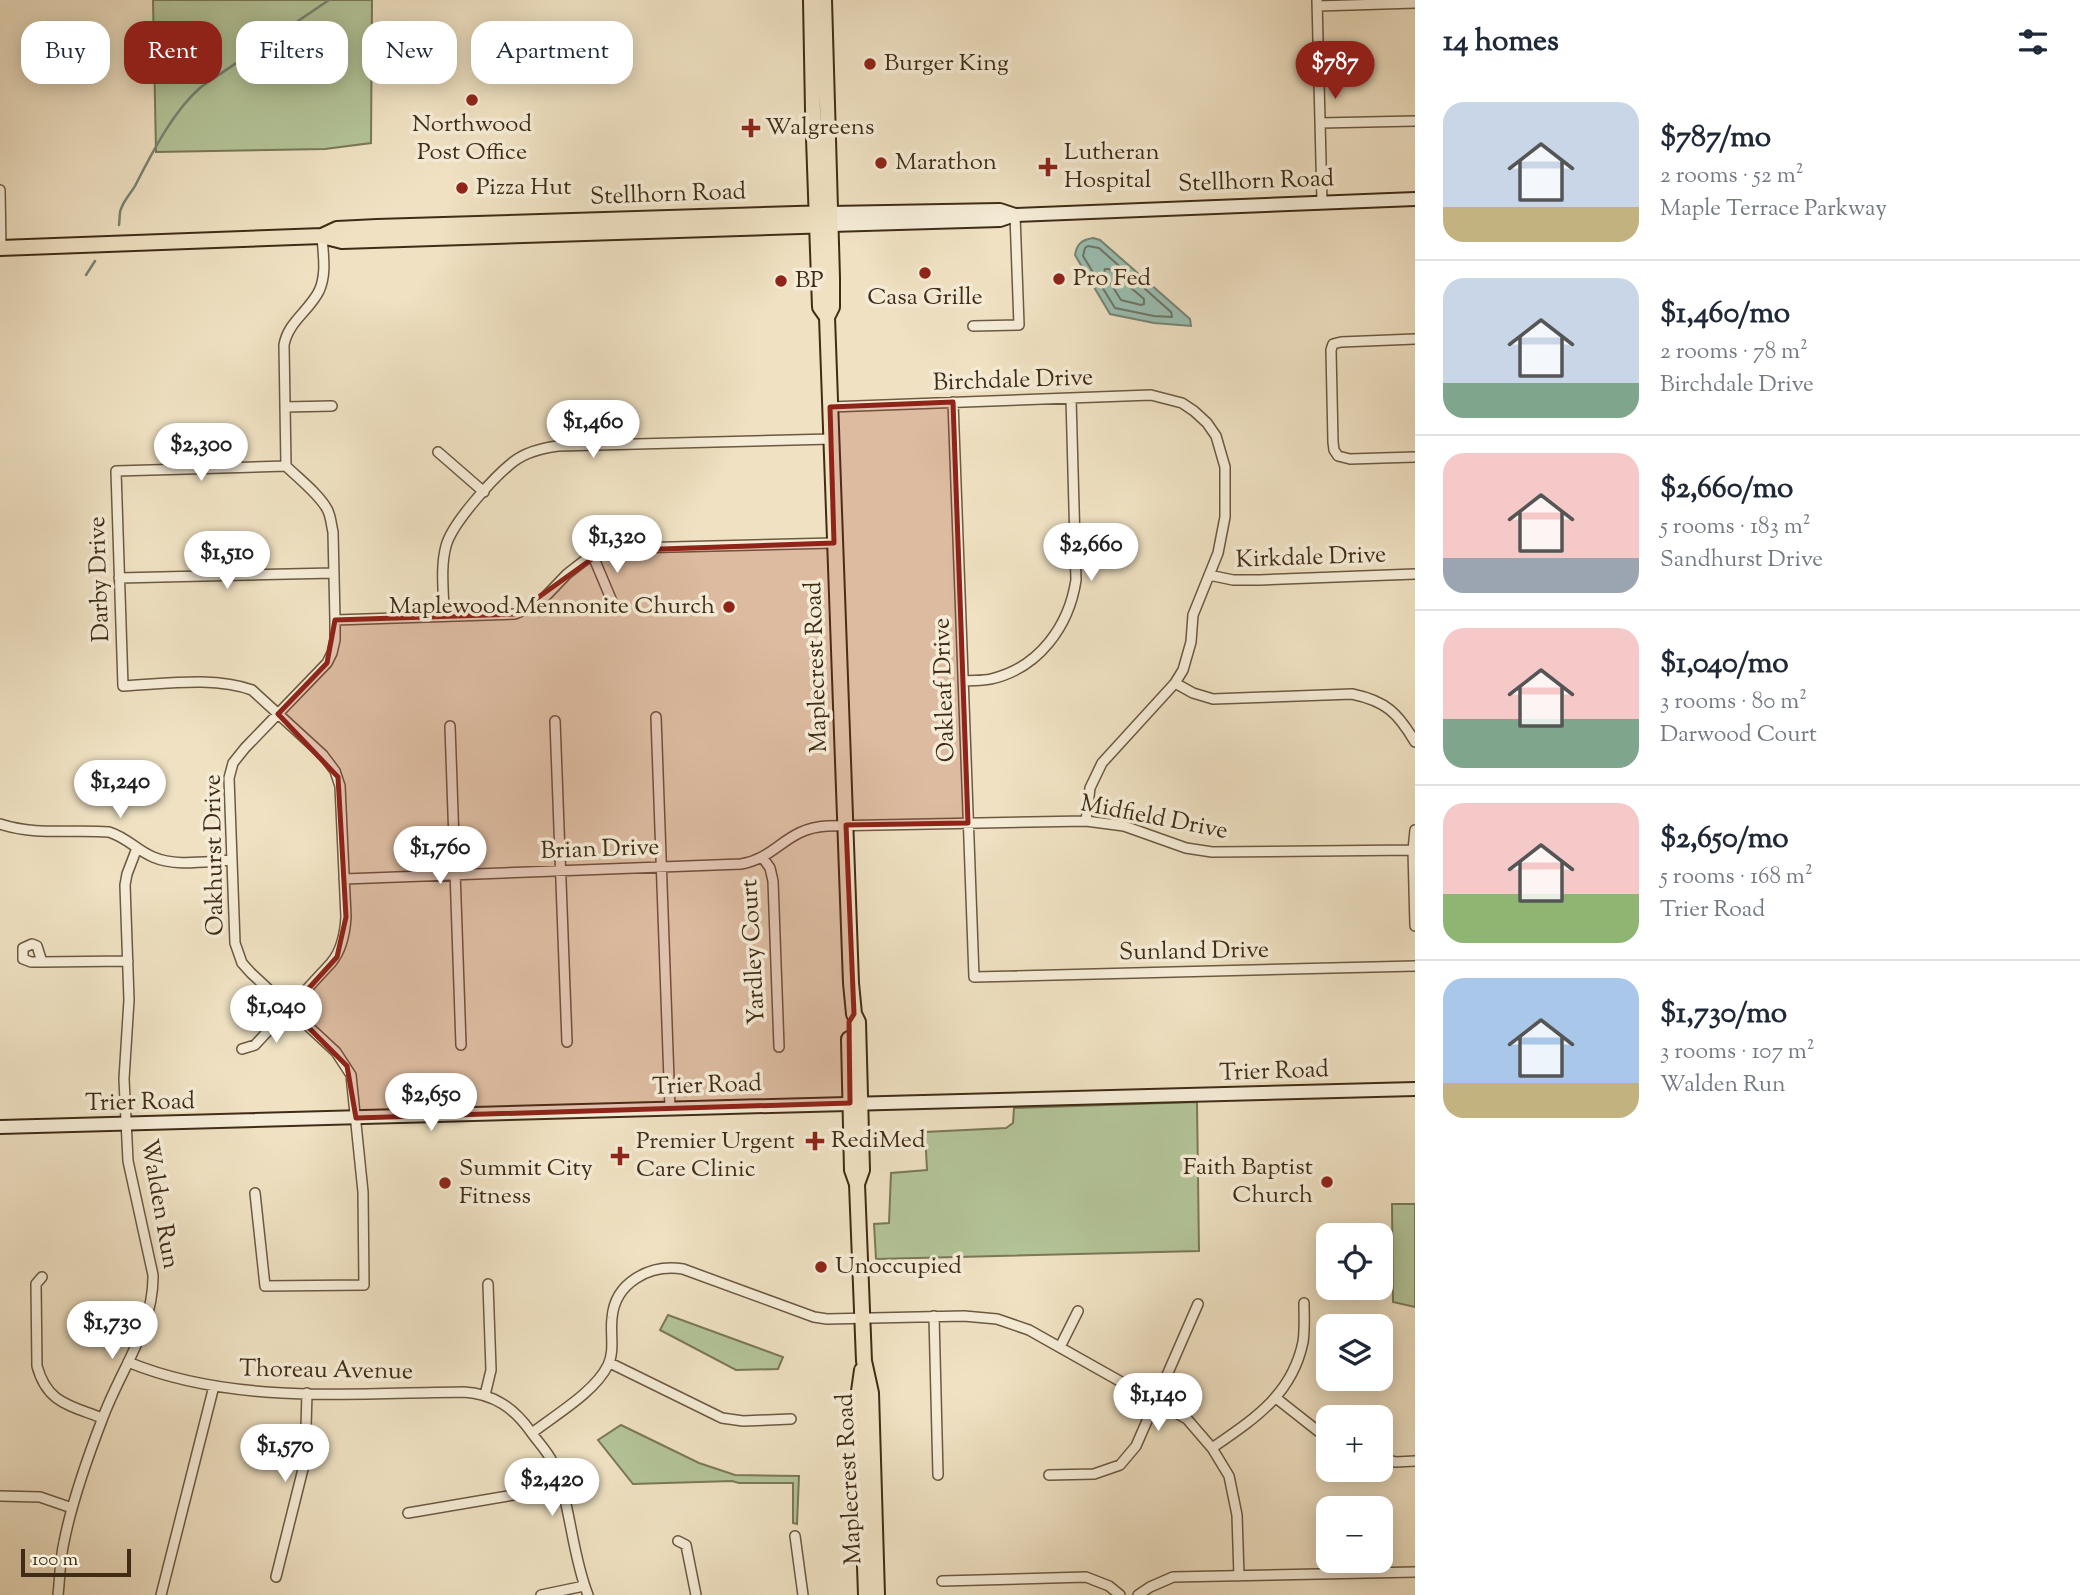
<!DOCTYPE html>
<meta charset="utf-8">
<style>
body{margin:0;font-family:"Sorts Mill Goudy",serif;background:#f6f6f7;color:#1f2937;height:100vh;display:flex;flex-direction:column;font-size:26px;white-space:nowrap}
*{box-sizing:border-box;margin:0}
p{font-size:23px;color:#747a83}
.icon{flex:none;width:38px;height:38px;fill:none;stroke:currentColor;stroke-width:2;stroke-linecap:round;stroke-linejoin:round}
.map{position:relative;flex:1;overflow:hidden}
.panel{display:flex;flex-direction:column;background:#fff;width:665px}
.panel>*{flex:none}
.banner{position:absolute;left:21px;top:21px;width:665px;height:63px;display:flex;gap:14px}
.fabs{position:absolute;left:1316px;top:1223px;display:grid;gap:14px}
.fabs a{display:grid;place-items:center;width:77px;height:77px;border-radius:14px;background:#fff;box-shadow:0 4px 18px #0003;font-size:35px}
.scale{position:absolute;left:21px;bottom:18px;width:110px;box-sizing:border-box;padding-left:7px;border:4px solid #402c16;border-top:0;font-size:19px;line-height:24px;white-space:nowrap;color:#402c16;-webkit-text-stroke:5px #f5ecd7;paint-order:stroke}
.price{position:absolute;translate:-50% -60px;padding:0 16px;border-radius:24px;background:#fff;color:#222;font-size:23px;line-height:46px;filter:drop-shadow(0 2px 4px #0008)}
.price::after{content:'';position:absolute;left:50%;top:42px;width:21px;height:16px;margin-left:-10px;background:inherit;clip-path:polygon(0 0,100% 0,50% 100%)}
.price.on{background:#8f2418;color:#fff}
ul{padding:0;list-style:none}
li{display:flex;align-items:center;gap:21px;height:175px;padding:0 28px}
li+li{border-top:2px solid #e0e1e3}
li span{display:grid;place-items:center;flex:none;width:196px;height:140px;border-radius:21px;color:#555}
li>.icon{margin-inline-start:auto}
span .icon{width:84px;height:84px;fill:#fffc;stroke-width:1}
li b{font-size:30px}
h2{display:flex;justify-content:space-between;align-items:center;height:84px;padding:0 28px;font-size:30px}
.tag{padding:0 24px;border-radius:21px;background:#fff;box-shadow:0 4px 18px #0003;font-size:24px;line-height:63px}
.tag.on{background:#8f2418;color:#fff}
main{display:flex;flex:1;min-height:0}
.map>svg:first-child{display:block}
.green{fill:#b3c498;stroke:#7a7857;stroke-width:2}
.water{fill:#9abeb2;stroke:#768474;stroke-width:2}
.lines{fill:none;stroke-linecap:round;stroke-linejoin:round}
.shore{stroke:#6d7564;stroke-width:2}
.stream{stroke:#768474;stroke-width:2.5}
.street-casing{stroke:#6c5941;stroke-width:12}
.secondary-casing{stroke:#402c16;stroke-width:16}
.primary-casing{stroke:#402c16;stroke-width:18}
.street{stroke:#f5ecd7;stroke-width:9}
.secondary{stroke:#f5ecd7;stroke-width:12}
.primary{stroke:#efe1c2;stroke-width:14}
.marked{fill:#8f2418;fill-opacity:0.2;stroke:#8f2418;stroke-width:5;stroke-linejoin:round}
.poi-dot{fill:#8f2418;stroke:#f5ecd7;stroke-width:2.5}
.labels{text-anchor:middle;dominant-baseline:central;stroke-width:7;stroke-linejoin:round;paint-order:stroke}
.poi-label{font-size:24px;fill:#402c16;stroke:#f5ecd7;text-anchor:start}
.street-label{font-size:24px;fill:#402c16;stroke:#f5ecd7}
</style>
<main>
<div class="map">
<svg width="1415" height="1595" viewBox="0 0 1415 1595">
<rect width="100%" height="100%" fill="#efe1c2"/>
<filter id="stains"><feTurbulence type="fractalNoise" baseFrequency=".00286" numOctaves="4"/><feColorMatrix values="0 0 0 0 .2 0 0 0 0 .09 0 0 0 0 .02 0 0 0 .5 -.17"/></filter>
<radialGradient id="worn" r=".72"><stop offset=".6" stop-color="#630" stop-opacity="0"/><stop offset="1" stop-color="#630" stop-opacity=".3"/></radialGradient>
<!-- green -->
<path class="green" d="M 153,0 L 372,0 L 371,143 L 325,149 L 156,152 Z
M 1197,1102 L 1199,1251 L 876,1259 L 874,1224 L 889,1223 L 891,1173 L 927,1170 L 925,1132 L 1006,1128 L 1013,1123 L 1014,1108 Z
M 1392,1204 L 1415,1204 L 1415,1307 L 1393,1302 Z
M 668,1315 L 783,1357 L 778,1369 L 736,1370 L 660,1330 Z
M 621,1425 L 699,1463 L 735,1475 L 799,1476 L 797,1524 L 793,1523 L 793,1483 L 739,1483 L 732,1481 L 633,1484 L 598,1440 Z"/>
<!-- water -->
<path class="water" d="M 1093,238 L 1100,240 L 1190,319 L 1191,326 L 1154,323 L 1110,314 L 1075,255 C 1077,244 1081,240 1093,238 Z"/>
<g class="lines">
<!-- shore -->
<path class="shore" d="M 1088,246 L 1099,248 L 1171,312 L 1172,317 L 1154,316 L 1115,308 L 1083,256 L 1085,248 Z
M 1105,269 L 1109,269 L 1144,299 L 1144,304 L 1141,305 L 1121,300 L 1104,273 Z"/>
<!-- stream -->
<path class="stream" d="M 119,225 C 120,219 119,213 121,209 C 124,200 131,193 135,186 C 152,153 173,111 201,87 L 329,0
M 86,275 L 95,261"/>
<!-- street casing -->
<g class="street-casing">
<path id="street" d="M 1317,0 L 1322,202
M 1318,6 L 1415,3
M 1320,123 L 1415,121
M 0,190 L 1,248
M 973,326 L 1019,325 L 1015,215
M 1415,339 L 1341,342 L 1333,344 L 1331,350 L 1333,442 L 1334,450 L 1338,456 L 1350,459 L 1415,457
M 953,402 L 974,977 L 1415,966
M 285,407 L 332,406
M 830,407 L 1151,395 L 1182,403 L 1194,411 L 1207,423 L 1216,436 L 1225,467 L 1225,517 L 1218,553 L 1193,615 L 1191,642 L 1183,670 L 1175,683 L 1102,763 L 1090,788 L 1086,821
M 438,452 L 484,492
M 593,556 L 614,606
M 1209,575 L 1233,580 L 1260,580 L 1415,574
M 119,578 L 334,573
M 444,616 C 444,593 440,568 446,546 C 452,523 494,477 513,462 C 526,452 542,448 558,446 L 831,439
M 335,620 L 515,614 L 531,607 L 543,599 L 567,574 L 585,560 L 603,551 L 632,548 L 834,543
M 964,681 C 973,680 983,681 991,679 C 1039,668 1069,626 1076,580 L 1071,398
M 1175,683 L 1193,693 L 1213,699 L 1352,694 C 1386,701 1398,713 1415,742
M 656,717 L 670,1108
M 555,721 L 567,1042
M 450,726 L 461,1045
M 0,824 C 37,836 71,829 109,832 C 128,838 136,850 153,857 C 176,867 206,861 231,860
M 1415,830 L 1413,850 L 1415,926
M 763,858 L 770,868 L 773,881 L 779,1047
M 344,879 L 741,864 C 777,858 786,828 827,826 L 1086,821 L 1124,826 L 1186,848 L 1212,852 L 1413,850
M 42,962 L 31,962 L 23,959 L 23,948 L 32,944 L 37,946 L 42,962 L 128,961
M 242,1049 L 255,1045 L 331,963 C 342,950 345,934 346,917 L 340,786 L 335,771 L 323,755 L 252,690 C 214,676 164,684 123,686 L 116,471 L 286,466
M 255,1193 L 265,1286 L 364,1285 L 363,1192 L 351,1075 L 336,1052 L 251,973 L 242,963 L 235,943 L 229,778 L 233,763 L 245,748 L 327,663 L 332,653 L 335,640 L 335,620 L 333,532 C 331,524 331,516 327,509 C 319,494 298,478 286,466 L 284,345 C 288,322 309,311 319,291 C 327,274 323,254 322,236
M 42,1277 L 36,1284 L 37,1366 C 47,1403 69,1405 102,1418
M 934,1316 L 938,1475
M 1060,1347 L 1078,1311
M 128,1362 C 232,1405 354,1393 464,1392 C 494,1394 514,1408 531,1432 C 538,1442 548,1452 553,1463 C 571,1503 571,1552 588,1595
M 610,1363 L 722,1418 L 743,1421 L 791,1419
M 485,1395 L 491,1370 L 488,1284
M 1276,1398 L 1328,1439
M 532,1433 C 555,1415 595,1392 608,1365 C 615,1351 610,1333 612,1318 C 615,1282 650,1264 683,1269 L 814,1317 L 827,1319 L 964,1316 L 997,1319 L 1029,1330 L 1187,1419 L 1212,1448 L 1229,1476 L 1237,1515 L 1239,1576
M 1212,1448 C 1254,1419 1292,1395 1303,1342 C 1305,1329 1304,1315 1304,1303
M 1381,1459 L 1396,1462 L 1415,1461
M 1049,1475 L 1094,1474 L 1120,1465 L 1136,1446 L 1198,1304
M 0,1496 L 40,1497 L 72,1508
M 408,1513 L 561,1487
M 795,1536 L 803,1595
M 678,1541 L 686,1545 L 696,1595
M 276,1577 L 305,1461 L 307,1393
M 942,1581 L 1086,1577 L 1109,1586 L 1120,1595
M 58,1595 C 60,1577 60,1559 64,1542 C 72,1501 87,1459 102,1420 C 119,1372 154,1328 153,1275 L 128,1161 L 124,1079 L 129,1000 L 125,885 L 127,874 L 137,848
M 161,1595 L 214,1386
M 541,1595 L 584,1586
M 1138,1595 L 1150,1587 L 1173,1577 L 1415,1572"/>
</g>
<!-- secondary casing -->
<g class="secondary-casing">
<path id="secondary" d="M 830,213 L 1000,210 L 1015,215
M 831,225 L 1000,220 L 1015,215 L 1415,199
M 0,1127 C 472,1116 943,1099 1415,1089"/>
</g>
<!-- primary casing -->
<g class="primary-casing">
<path id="primary" d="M 811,0 L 813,110 L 820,307 L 827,317
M 824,0 L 832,278 L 832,307 L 827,317 L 851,983 L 854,1014 L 858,1022 L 862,1170 L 857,1184
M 322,236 L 337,229 L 377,227 L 830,213
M 0,248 L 322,236 L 342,241 L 831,225
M 849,1039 L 852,1170 L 857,1184 L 864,1361 L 871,1393 L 877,1595
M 862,1370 L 859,1391 L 866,1595"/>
</g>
<!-- street -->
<use href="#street" class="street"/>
<!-- secondary -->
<use href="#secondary" class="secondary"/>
<!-- primary -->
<use href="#primary" class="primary"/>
</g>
<!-- marked area -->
<path class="marked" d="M 953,402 L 968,823 L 846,825 L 854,1014 L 849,1022 L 850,1103 L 356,1118 L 347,1066 L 290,1009 L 337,957 L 346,917 L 338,777 L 278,714 L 327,663 L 335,620 L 515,614 L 603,551 L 834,543 L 830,407 Z"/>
<!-- markers -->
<g class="poi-dot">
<circle cx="870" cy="64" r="7"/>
<circle cx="472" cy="100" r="7"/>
<path d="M747.5 117.5h7v7h7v7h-7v7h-7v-7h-7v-7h7z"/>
<circle cx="881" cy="163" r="7"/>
<path d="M1044.5 156.5h7v7h7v7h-7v7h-7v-7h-7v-7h7z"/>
<circle cx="462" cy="188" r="7"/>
<circle cx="925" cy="273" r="7"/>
<circle cx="1059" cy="279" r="7"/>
<circle cx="781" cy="281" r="7"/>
<circle cx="729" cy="607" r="7"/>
<path d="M811.5 1130.5h7v7h7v7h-7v7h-7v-7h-7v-7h7z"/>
<path d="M616.5 1145.5h7v7h7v7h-7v7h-7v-7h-7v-7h7z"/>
<circle cx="1327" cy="1182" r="7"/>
<circle cx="445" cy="1183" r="7"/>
<circle cx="821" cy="1267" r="7"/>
</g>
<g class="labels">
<!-- poi labels -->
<g class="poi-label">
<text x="884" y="64">Burger King</text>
<text x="472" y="125" text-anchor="middle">Northwood<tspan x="472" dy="28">Post Office</tspan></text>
<text x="765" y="128">Walgreens</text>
<text x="1064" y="153">Lutheran<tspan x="1064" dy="28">Hospital</tspan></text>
<text x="895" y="163">Marathon</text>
<text x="476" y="188">Pizza Hut</text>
<text x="1073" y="279">Pro Fed</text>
<text x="795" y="281">BP</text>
<text x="925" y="298" text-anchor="middle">Casa Grille</text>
<text x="715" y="607" text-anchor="end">Maplewood Mennonite Church</text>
<text x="831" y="1141">RediMed</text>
<text x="636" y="1142">Premier Urgent<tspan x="636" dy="28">Care Clinic</tspan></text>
<text x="1313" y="1168" text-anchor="end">Faith Baptist<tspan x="1313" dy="28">Church</tspan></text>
<text x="459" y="1169">Summit City<tspan x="459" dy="28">Fitness</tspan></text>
<text x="835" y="1267">Unoccupied</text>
</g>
<!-- street labels -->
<g class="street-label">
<text transform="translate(1256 182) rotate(-2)">Stellhorn Road</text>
<text transform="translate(668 195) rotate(-2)">Stellhorn Road</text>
<text transform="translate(1013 381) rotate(-2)">Birchdale Drive</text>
<text transform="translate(1311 558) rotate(-2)">Kirkdale Drive</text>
<text transform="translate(100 579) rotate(-92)">Darby Drive</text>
<text transform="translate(817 667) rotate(-92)">Maplecrest Road</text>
<text transform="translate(945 690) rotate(-92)">Oakleaf Drive</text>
<text transform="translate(1154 818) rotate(11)">Midfield Drive</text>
<text transform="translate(600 850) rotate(-2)">Brian Drive</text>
<text transform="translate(215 855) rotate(-91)">Oakhurst Drive</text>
<text transform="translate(754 952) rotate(-93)">Yardley Court</text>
<text transform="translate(1194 952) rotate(-1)">Sunland Drive</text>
<text transform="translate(1274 1072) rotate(-2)">Trier Road</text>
<text transform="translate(707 1086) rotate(-2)">Trier Road</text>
<text transform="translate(140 1103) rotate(-1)">Trier Road</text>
<text transform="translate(159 1204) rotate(80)">Walden Run</text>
<text transform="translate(326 1371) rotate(1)">Thoreau Avenue</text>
<text transform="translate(850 1479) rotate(-93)">Maplecrest Road</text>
</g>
</g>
<rect width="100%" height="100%" filter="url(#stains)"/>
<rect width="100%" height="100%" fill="url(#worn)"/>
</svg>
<div class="fabs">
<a><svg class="icon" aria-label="locate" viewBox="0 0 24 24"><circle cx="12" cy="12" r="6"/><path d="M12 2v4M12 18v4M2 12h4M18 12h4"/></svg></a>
<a><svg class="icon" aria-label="layers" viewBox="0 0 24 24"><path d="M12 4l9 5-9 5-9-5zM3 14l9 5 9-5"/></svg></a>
<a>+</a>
<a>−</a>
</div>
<div class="scale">100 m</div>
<b class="price on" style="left:1335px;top:101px">$787</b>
<b class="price" style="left:593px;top:460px">$1,460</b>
<b class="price" style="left:201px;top:483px">$2,300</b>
<b class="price" style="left:617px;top:575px">$1,320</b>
<b class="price" style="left:1091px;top:583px">$2,660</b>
<b class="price" style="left:227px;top:591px">$1,510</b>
<b class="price" style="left:120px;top:820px">$1,240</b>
<b class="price" style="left:440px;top:886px">$1,760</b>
<b class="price" style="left:276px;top:1045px">$1,040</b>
<b class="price" style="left:431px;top:1133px">$2,650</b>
<b class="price" style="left:112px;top:1361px">$1,730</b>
<b class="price" style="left:1158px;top:1433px">$1,140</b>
<b class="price" style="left:285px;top:1484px">$1,570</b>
<b class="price" style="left:552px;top:1518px">$2,420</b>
<div class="banner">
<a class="tag">Buy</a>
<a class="tag on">Rent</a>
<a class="tag">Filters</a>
<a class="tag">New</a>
<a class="tag">Apartment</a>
</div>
</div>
<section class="panel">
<h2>14 homes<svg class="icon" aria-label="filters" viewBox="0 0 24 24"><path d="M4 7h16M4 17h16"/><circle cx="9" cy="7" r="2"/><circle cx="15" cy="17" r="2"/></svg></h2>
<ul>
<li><span style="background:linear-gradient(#c9d6e8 75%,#c2b280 0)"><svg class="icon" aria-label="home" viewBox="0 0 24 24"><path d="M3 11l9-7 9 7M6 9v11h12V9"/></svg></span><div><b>$787/mo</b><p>2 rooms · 52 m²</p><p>Maple Terrace Parkway</p></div></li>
<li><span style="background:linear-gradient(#c9d6e8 75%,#7fa58c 0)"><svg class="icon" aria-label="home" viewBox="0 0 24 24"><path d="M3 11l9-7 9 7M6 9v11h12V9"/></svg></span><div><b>$1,460/mo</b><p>2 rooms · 78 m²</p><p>Birchdale Drive</p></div></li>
<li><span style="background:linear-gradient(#f6c9c9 75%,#9aa5b1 0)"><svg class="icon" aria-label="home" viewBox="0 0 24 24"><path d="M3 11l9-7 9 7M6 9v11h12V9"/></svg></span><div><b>$2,660/mo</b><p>5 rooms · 183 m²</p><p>Sandhurst Drive</p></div></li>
<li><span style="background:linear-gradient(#f6c9c9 65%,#7fa58c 0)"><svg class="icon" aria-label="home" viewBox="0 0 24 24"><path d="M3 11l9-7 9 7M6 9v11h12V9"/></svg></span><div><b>$1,040/mo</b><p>3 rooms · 80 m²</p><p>Darwood Court</p></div></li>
<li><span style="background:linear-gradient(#f6c9c9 65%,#8fb573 0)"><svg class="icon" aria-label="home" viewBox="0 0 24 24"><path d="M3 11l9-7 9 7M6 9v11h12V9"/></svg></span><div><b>$2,650/mo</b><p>5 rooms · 168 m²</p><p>Trier Road</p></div></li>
<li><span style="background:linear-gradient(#a9c7e8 75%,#c2b280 0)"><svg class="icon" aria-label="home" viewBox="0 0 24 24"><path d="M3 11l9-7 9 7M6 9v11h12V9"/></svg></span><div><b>$1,730/mo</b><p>3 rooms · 107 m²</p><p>Walden Run</p></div></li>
</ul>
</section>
</main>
